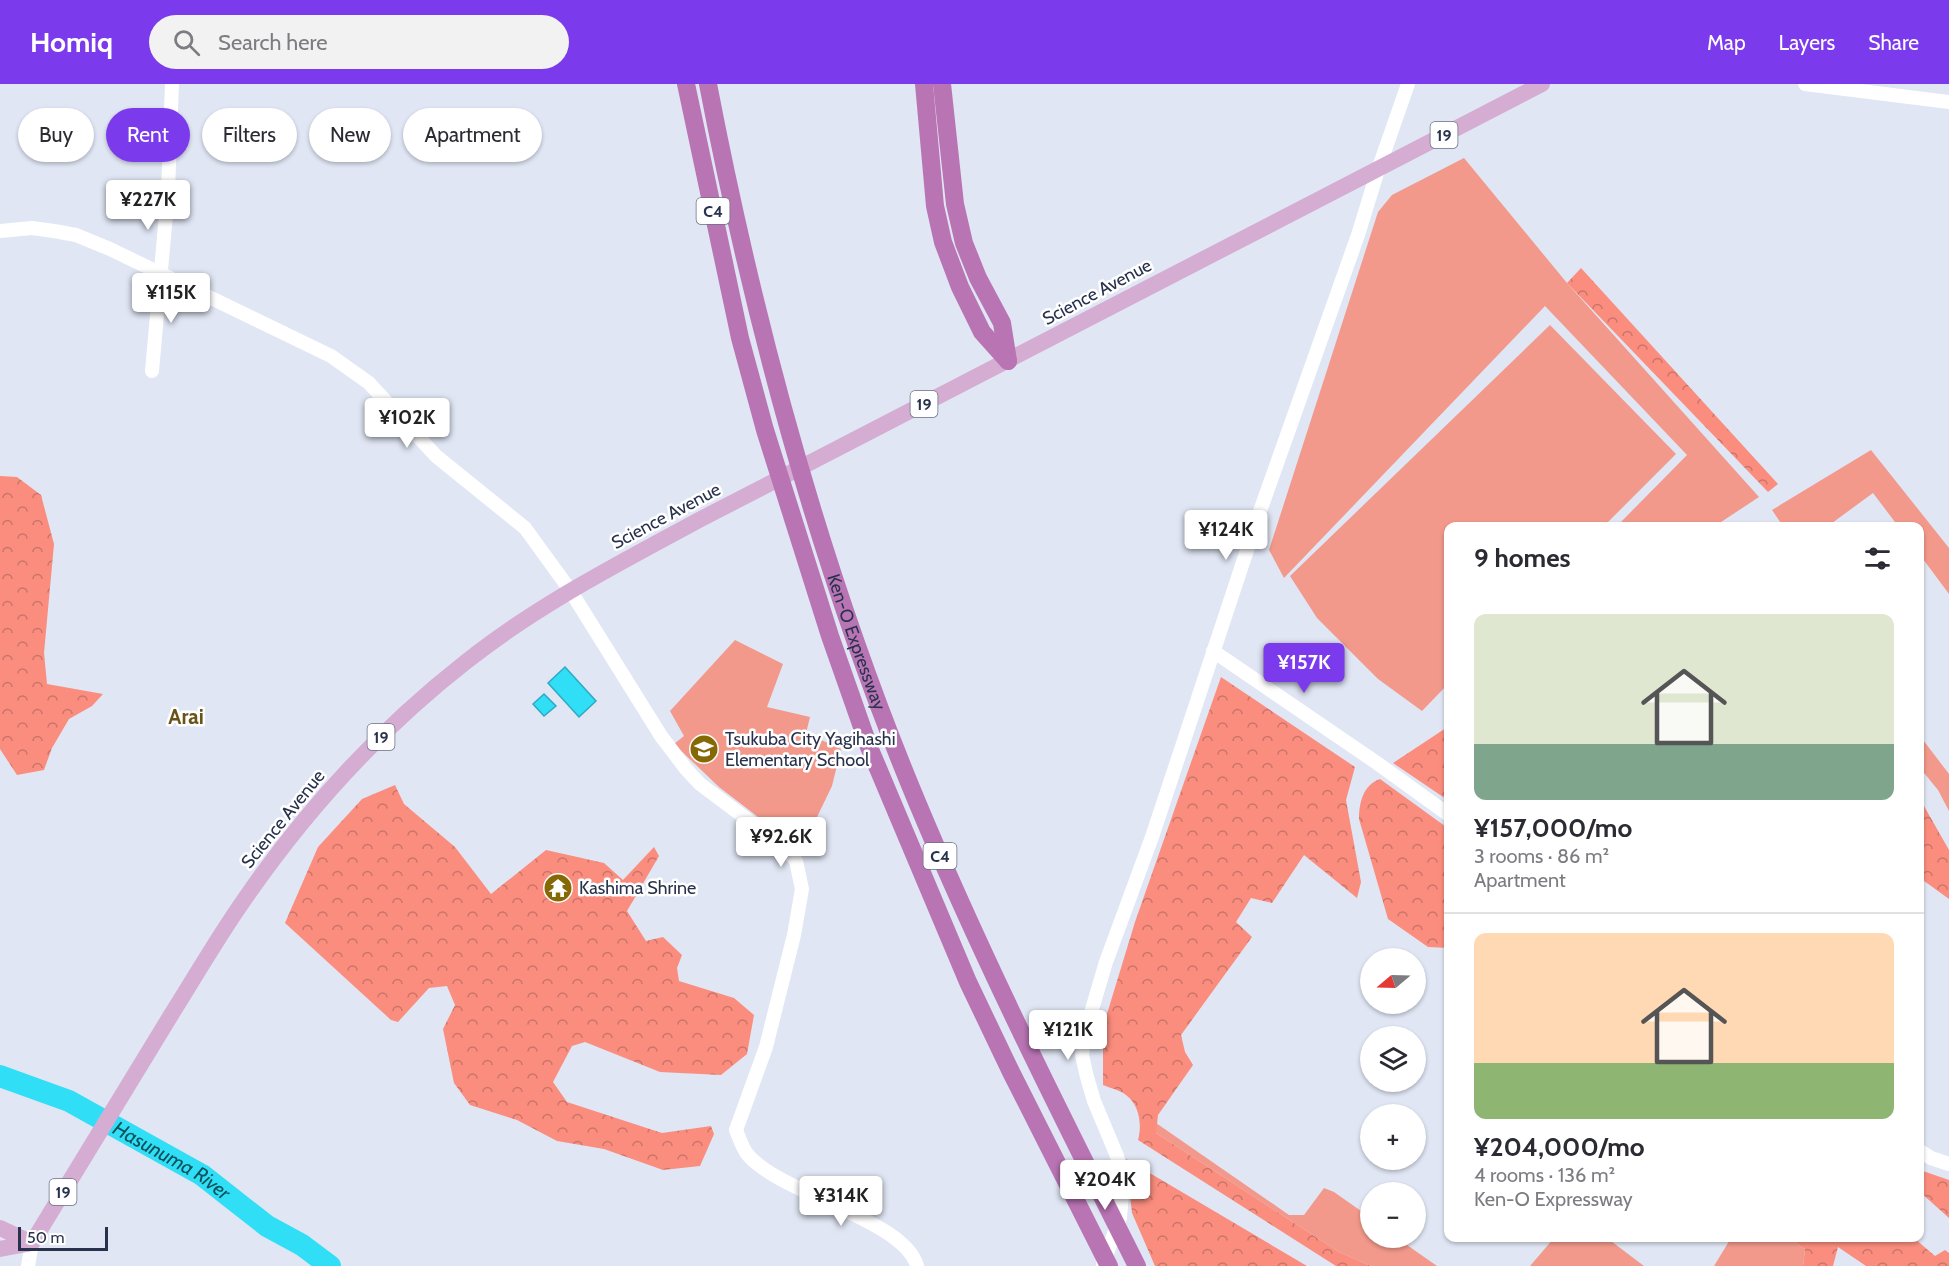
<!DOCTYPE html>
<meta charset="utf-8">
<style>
body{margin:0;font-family:Cabin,sans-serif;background:#f2f2f3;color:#2b2b33;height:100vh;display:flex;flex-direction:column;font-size:22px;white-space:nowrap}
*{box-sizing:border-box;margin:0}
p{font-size:20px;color:#7c7c81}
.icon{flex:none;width:33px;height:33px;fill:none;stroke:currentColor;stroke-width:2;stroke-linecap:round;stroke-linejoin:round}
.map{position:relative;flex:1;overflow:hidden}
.details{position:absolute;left:1444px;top:438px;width:480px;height:720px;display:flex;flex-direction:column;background:#fff;border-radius:12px;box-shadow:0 2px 4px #0004}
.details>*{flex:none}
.hud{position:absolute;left:18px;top:24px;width:570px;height:54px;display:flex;gap:12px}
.needle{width:39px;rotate:251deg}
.buttons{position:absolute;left:1360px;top:864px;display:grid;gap:12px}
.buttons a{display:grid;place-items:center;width:66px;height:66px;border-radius:50%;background:#fff;box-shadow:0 2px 4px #0004;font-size:30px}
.scale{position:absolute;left:18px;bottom:15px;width:90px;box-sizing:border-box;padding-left:6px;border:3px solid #29324d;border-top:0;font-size:16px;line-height:21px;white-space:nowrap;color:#29324d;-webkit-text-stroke:4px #fff;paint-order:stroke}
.price{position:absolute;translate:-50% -51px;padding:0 14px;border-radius:6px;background:#fff;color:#222;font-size:20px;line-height:39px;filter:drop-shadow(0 2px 3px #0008)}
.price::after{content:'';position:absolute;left:50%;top:36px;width:18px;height:14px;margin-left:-9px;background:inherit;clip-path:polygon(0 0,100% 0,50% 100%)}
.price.on{background:#7c3aed;color:#fff}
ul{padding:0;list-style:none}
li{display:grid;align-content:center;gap:12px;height:318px;padding:0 30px}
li+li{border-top:2px solid #e1e1e2}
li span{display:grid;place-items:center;height:186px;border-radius:12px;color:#555}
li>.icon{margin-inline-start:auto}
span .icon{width:108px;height:108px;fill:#fffc;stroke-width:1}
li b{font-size:26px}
h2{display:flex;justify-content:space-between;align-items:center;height:72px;padding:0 30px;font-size:26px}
.tag{padding:0 21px;border-radius:27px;background:#fff;box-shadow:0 2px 4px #0004;font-size:21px;line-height:54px}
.tag.on{background:#7c3aed;color:#fff}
header{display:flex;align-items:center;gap:36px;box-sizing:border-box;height:84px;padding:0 30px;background:#7c3aed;color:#fff}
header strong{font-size:28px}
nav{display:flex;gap:33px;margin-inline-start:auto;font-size:21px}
.search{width:420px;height:54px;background:#f2f2f3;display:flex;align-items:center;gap:15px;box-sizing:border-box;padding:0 21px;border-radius:33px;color:#7c7c81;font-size:22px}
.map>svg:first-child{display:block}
.green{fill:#f2998b}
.forest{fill:url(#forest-crowns)}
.water{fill:#30def6;stroke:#2eaac3;stroke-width:1.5}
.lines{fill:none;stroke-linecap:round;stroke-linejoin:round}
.river{stroke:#30def6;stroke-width:22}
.minor{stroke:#fff;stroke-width:14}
.major{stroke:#d5acd2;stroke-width:16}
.highway{stroke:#b974b4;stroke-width:18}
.labels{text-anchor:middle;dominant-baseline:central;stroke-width:5;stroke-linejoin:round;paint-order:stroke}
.shield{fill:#fff;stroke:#697082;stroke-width:1.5}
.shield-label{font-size:16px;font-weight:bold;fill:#29324d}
.street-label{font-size:18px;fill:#29324d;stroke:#fff}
.poi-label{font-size:18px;fill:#29324d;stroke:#fff;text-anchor:start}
.water-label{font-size:20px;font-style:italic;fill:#0b525c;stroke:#fff}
.quarter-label{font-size:21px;font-weight:bold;fill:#685419;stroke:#fff}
</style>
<header>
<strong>Homiq</strong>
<div class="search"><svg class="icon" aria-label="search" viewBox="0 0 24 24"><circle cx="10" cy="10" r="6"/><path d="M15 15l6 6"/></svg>Search here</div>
<nav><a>Map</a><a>Layers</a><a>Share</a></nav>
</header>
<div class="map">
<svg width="1949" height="1182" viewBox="0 0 1949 1182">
<defs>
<pattern id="forest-crowns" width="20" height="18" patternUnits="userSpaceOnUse" patternTransform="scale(1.5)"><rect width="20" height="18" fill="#fa8d7e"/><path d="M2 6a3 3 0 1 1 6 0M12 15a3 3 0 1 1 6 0" fill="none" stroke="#ca7469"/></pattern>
</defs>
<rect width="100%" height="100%" fill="#e0e6f4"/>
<!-- green -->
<path class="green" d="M 1464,74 L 1567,199 L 1759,413 L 1715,442 L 1617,442 L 1687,371 L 1545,222 L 1284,494 L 1269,466 L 1378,128 L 1392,111 Z
M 1550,241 L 1676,370 L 1604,442 L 1449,442 L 1449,599 L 1422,627 L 1378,595 L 1317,534 L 1290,492 Z
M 1871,366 L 1949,464 L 1949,510 L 1920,471 L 1920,442 L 1898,442 L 1873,409 L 1828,442 L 1783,442 L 1772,426 Z
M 735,556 L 783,580 L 767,623 L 810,633 L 806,649 L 841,665 L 832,702 L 817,733 L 799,763 L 797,763 L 719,703 L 674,660 L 684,652 L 670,627 Z
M 1920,652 L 1949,690 L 1949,727 L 1938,706 L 1920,684 Z
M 1156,1039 L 1289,1131 L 1304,1131 L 1324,1104 L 1334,1108 L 1371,1134 L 1371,1154 L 1397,1154 L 1437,1182 L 1371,1182 L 1339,1168 L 1156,1049 Z
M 1554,1154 L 1607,1154 L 1644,1182 L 1530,1182 Z
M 1731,1154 L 1788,1154 L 1805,1165 L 1803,1182 L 1714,1182 Z"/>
<!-- forest -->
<path class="forest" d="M 1581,184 L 1778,400 L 1768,408 L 1567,199 Z
M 0,392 L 17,393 L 41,411 L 54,460 L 44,569 L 47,600 L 103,610 L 92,622 L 69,635 L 52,664 L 44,686 L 17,691 L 0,665 Z
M 1221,593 L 1355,683 L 1346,716 L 1361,798 L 1357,814 L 1304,771 L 1272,819 L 1251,814 L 1236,838 L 1252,853 L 1181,951 L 1185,968 L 1193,981 L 1158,1031 L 1156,1049 L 1339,1168 L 1371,1182 L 1336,1182 L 1138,1056 C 1142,1042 1140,1021 1126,1011 C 1120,1006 1110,1004 1103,1001 L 1103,943 L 1135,838 Z
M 1449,642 L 1449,717 L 1393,679 Z
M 1380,695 L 1449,745 L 1449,864 L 1428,863 L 1388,835 L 1359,735 C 1359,719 1363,701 1380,695 Z
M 395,701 L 404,720 L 455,763 L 491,810 L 546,766 L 604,779 L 623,796 L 654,763 L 659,772 L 627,827 L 646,857 L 663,853 L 682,871 L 677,884 L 679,897 L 734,914 L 754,931 L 747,970 L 721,991 L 660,988 L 585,958 L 572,962 L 553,998 L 567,1018 L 662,1049 L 711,1042 L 714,1050 L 700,1082 L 663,1086 L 604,1065 L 557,1057 L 517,1036 L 470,1021 L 454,999 L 443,945 L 455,921 L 447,902 L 429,904 L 398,938 L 391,936 L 285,839 L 318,763 L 362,715 Z
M 1920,715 L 1949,766 L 1949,815 L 1920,794 Z
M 1126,1075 L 1307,1182 L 1155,1182 L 1132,1129 Z
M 1920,1086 L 1949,1096 L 1949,1134 L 1920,1108 Z
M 1788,1154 L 1914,1154 L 1935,1172 L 1945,1166 L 1949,1169 L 1949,1182 L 1866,1182 L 1838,1163 L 1833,1182 L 1803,1182 L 1805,1165 Z"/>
<!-- water -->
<path class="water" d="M 565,583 L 596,617 L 579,633 L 548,599 Z
M 544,610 L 556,622 L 544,632 L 533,620 Z"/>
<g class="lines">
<!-- river -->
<path class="river" id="s1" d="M 0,992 L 69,1017 L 202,1091 L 267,1142 L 302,1161 L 330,1182"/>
<!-- minor -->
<path class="minor" d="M 1805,0 L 1949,18
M 0,147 L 32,144 L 54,147 L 76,151 L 110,165 L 331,272 L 369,299 L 436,372 L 525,444 L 570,506 L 661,652 L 686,685 L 700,700 L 784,763 L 796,777 L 802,805 L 794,851 L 766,963 L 736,1046 C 739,1053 742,1064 748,1071 C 781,1110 905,1136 917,1182
M 152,287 L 168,108 L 172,0
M 1213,567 L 1377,679 L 1449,731
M 1920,1067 L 1931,1074 L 1949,1080
M 1103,1180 L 1120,1134 L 1123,1098 L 1117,1072 L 1094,1017 L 1087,993 L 1082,971 L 1085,949 L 1106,878 L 1152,753 L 1259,430 L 1358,151 L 1378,86 L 1408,0
M 28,1182 L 32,1159"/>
<!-- major -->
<path class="major" d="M 0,1144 L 32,1159
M 0,1165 L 32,1159 C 78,1083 124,1007 171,931 C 195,893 218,853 244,816 C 306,726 381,644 467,577 C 539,520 620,479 699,436 L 1542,0"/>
<!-- highway -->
<g class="highway">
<path d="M 686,0 L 740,254 L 765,346 L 830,552 L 869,663 L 968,898 L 1011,988 L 1109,1182"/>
<path id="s2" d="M 708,0 C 755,244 821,488 917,718 C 983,876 1060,1029 1137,1182"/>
<path d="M 924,0 L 935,122 L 943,158 L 960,203 L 982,248 L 1008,277"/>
<path d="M 942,0 L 955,120 L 964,159 L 978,194 L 1002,239 L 1008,277"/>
</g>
</g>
<!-- icons -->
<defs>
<g id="school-disc" transform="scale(1.5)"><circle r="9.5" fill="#866905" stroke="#fff"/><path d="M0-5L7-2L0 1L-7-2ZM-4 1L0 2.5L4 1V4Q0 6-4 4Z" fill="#fff"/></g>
<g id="temple-disc" transform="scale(1.5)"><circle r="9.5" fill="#866905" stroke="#fff"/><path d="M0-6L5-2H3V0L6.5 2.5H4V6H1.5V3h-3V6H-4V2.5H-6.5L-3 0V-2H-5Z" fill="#fff"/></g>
</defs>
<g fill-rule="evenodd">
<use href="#school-disc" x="704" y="665"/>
<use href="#temple-disc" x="558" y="804"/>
</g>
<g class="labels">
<!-- shield labels -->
<g class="shield">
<rect x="1430.5" y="38" width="27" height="26" rx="4.5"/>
<rect x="696.5" y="114" width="33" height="26" rx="4.5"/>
<rect x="910.5" y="307" width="27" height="26" rx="4.5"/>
<rect x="367.5" y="640" width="27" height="26" rx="4.5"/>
<rect x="923.5" y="759" width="33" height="26" rx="4.5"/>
<rect x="49.5" y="1095" width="27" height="26" rx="4.5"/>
</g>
<g class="shield-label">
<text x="1444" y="51">19</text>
<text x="713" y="127">C4</text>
<text x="924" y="320">19</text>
<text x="381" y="653">19</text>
<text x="940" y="772">C4</text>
<text x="63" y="1108">19</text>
</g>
<!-- street labels -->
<g class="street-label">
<text transform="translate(1097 208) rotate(-28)">Science Avenue</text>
<text transform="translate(666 432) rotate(-28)">Science Avenue</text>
<text stroke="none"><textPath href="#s2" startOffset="578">Ken-O Expressway</textPath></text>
<text transform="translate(283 735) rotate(-51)">Science Avenue</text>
</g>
<!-- poi labels -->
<g class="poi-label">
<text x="725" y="655">Tsukuba City Yagihashi<tspan x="725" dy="21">Elementary School</tspan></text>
<text x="579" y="804">Kashima Shrine</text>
</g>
<!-- water labels -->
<g class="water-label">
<text stroke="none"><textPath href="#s1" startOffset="192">Hasunuma River</textPath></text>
</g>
<!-- quarter labels -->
<g class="quarter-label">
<text x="186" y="632">Arai</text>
</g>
</g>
</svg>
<div class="buttons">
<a><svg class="needle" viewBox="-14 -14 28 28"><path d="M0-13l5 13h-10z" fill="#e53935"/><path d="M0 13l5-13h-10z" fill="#7c7c81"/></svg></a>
<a><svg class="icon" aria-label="layers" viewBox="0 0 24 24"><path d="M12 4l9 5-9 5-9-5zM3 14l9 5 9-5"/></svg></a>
<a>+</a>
<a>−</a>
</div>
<div class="scale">50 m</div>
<b class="price" style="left:148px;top:147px">¥227K</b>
<b class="price" style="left:171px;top:240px">¥115K</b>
<b class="price" style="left:407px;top:365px">¥102K</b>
<b class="price" style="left:1226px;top:477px">¥124K</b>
<b class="price on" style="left:1304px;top:610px">¥157K</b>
<b class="price" style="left:781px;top:784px">¥92.6K</b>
<b class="price" style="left:1068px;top:977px">¥121K</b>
<b class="price" style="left:1105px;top:1127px">¥204K</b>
<b class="price" style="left:841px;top:1143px">¥314K</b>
<div class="hud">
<a class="tag">Buy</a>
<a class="tag on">Rent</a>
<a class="tag">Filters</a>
<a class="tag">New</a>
<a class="tag">Apartment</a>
</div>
<section class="details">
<h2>9 homes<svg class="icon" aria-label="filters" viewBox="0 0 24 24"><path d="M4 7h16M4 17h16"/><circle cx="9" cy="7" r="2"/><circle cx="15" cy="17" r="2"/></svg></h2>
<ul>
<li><span style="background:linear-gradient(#dfe7d0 70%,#7fa58c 0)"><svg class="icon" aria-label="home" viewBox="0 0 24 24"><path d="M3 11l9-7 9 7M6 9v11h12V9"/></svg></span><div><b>¥157,000/mo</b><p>3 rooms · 86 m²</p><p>Apartment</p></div></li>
<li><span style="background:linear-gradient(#ffd9b3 70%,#8fb573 0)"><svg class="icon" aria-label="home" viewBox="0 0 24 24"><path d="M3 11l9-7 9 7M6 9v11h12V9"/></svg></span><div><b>¥204,000/mo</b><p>4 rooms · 136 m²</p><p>Ken-O Expressway</p></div></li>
</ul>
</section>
</div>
